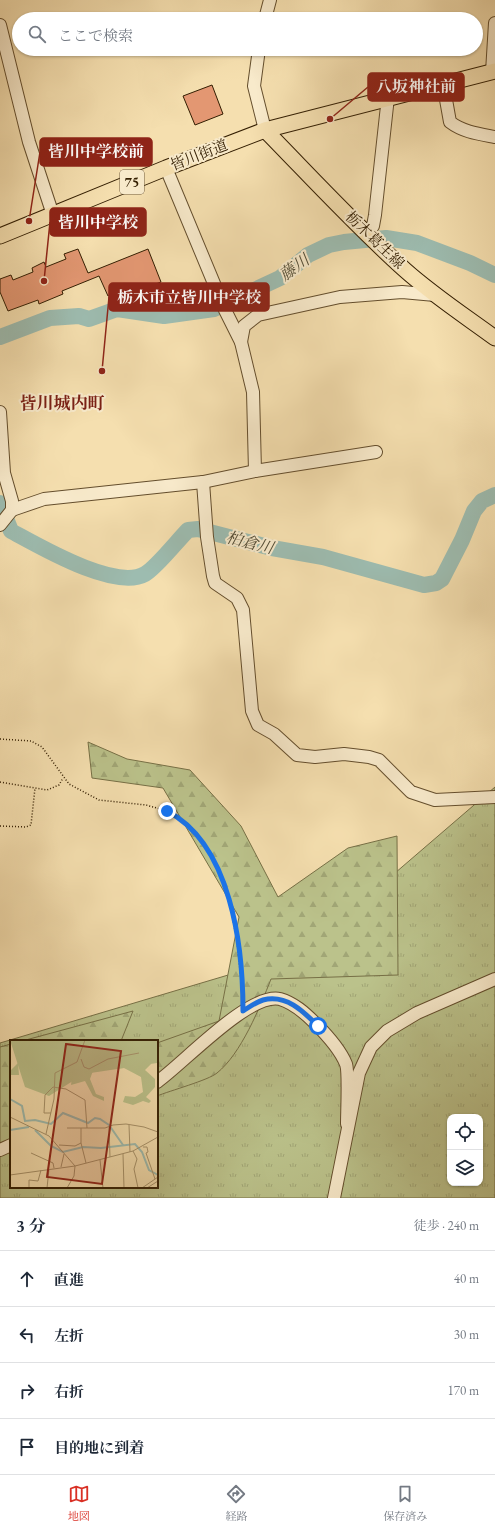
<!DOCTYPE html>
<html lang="ja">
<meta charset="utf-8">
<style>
body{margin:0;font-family:"EB Garamond","Noto Serif JP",serif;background:#f2f2f3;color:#1f2937}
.controls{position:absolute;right:12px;bottom:12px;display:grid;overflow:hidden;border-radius:8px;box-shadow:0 1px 3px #0004}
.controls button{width:36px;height:36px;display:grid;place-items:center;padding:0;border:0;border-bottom:1px solid #e0e1e3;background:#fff;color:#1f2937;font:20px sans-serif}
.stop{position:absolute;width:12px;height:12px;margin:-9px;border:3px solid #1a73e8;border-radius:50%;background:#fff}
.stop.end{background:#1a73e8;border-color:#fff;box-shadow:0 1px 4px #0008}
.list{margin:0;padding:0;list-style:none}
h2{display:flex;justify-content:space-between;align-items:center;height:52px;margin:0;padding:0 16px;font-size:17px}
h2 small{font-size:13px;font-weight:400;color:#747a83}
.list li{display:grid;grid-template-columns:26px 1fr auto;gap:12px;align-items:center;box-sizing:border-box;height:56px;padding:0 16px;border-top:1px solid #e0e1e3}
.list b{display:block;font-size:15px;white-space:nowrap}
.list em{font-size:13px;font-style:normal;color:#747a83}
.icon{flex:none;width:22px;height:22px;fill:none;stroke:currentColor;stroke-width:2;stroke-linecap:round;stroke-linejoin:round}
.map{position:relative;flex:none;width:495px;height:1198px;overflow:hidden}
.search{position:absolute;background:#fff;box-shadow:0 1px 3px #0004;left:12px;right:12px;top:12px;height:44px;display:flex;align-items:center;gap:10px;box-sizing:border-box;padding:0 14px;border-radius:22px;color:#747a83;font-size:15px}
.sheet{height:276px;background:#fff}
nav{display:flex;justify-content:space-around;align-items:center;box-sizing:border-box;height:56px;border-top:1px solid #e0e1e3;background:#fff;font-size:11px;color:#747a83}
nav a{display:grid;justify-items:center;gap:2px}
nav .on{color:#d93025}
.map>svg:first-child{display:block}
</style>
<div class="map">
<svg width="495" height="1198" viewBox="0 0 495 1198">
<defs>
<pattern id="grass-tufts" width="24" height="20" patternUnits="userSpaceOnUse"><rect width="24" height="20" fill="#bbc28b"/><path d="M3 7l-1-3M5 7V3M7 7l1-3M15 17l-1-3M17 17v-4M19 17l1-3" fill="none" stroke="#a1a676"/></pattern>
<pattern id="forest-firs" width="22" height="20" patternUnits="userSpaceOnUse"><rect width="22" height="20" fill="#bbc28b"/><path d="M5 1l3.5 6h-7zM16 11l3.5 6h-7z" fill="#a1a676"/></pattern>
</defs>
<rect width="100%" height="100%" fill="#f5dfaf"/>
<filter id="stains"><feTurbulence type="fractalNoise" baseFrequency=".005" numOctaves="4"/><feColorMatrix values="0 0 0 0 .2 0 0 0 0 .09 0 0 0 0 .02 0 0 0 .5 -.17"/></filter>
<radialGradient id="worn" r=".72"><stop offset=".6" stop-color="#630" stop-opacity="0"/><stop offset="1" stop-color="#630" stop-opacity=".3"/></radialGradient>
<path fill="url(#grass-tufts)" stroke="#777046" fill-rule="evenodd" d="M495 787V1198H0V1043L302 953ZM11 1041H157V1187H11ZM450 1117H480V1183H450Z"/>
<g fill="url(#forest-firs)" stroke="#777046">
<path d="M88 742 127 759 190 770 241 826 278 897 348 848 397 836 398 975 271 979C260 1007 241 1054 217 1073 209 1080 169 1091 157 1096V1043L219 1021 239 917 163 788 92 778Z"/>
<path d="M133 1011 121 1041H22Z"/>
<path d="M11 1044V1140L0 1143V1047Z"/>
</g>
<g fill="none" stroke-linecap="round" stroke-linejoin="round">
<g stroke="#9dbcb0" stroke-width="16">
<path d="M0 337 50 318 79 316 89 319 117 309 164 316 214 309 280 278 308 255 329 245 344 242 386 238 417 243 470 263 495 275"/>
<path d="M0 503 11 531C39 546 115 591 145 574 156 568 178 540 188 530L198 529 272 548 323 557 424 585 436 583 442 579 462 540 474 511 482 501 495 495"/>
</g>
</g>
<g fill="#e39772" stroke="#331e02">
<path d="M212 85 223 114 195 125 183 96Z"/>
<path d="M78 249 88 273 148 249 161 282 145 288 147 293 121 304 120 299 116 301 114 294 108 296 99 276 62 291 63 294 39 304 38 300 8 311 0 292V279L11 275 13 280 33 272 32 268 44 262 46 267 66 259 64 254Z"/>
</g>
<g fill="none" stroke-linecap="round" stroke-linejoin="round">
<defs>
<g id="minor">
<path d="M265 19 270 0"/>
<path d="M0 25 29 142 53 215"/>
<path d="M259 49 254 86 265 130"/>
<path d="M492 72 495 23"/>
<path d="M443 83 450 122C463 132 479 134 495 137"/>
<path d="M166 168 225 310 241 342 253 392 255 471"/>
<path d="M367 233 373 226 375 215 388 97"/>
<path d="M241 342 244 326 258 315 340 297 402 292 435 295"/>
<path d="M0 412 4 473 12 501V510L0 525"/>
<path d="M203 482 207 537 213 576 215 583 237 598 243 610 252 711 258 725 274 734 297 755 315 757 344 754 369 757 379 760 411 792 435 800 495 797"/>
<path d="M12 510 44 499 203 482 255 471 376 452"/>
<path d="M157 1082C184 1063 249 992 280 999 294 1003 305 1013 315 1023 326 1034 340 1049 346 1064 349 1072 347 1113 347 1124"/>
<path d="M0 1150 11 1145"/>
<path d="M334 1198 359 1073 371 1047 387 1031 417 1013 495 979"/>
</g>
<g id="major">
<path d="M265 130C311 177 356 226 405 270 433 295 465 316 495 338"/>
<path d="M0 236 166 168 265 130 495 71"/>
</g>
</defs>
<use href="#minor" stroke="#644e2d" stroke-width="14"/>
<use href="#major" stroke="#331e02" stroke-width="17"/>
<g stroke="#331e02" stroke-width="1.5" stroke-dasharray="1 2" stroke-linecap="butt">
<path d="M0 739 31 741 42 747 69 784 99 800 146 805 167 811 180 818 190 826 209 850 217 865 231 909 237 941 243 1000"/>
<path d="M0 782 47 790 59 785 63 778"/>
<path d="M0 826 26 827 31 825 35 788"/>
</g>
<use href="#minor" stroke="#f8eacb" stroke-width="12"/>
<use href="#major" stroke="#f5dfaf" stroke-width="15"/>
</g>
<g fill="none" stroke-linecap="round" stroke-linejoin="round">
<path stroke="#1a73e8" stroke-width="5" d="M167 811C231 844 243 946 243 1011 249 1007 256 1002 263 1000 286 994 303 1011 318 1026"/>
</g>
<g text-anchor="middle" stroke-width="4" stroke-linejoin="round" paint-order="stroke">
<rect fill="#f8eacb" stroke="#6e5b3e" stroke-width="1" x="120" y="170" width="24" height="24" rx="3"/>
<g font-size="14" font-weight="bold" fill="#331e02">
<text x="132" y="187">75</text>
</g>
<g font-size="15" fill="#331e02" stroke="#f8eacb">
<text transform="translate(199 155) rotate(-21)" y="5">皆川街道</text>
<text transform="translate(375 240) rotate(44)" y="5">栃木葛生線</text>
</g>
<g font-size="16" font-style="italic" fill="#534d36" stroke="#f8eacb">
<text transform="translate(294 267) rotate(-36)" y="6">藤川</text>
<text transform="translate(250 542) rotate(14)" y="6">柏倉川</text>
</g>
<g font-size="17" font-weight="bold" fill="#7a1f14" stroke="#f8eacb">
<text x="62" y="409">皆川城内町</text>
</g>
</g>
<g transform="translate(10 1040)">
<rect width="148" height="148" fill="#f5dfaf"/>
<path d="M0 0H148V20L147 23 74 34 39 56 15 47Z" fill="#bbc28b"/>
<path d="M129 15 135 20 140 19 141 24 135 30 145 39V47L136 57 141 61 139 63 133 61 123 65 113 62 115 56 125 57 133 52 131 37 114 28 93 30 95 25 84 28 80 39 86 54 94 57V61L83 56 75 41 61 45 63 30 77 32 85 22ZM8 23 9 35H0V31Z" fill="#bbc28b"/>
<path fill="none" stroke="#9dbcb0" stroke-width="2" d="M0 59 12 66 15 81 25 80 41 84 53 73 78 83 85 78 90 79 99 85 113 105M0 90 19 87M25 90 41 106 53 112 73 107 91 108 125 104 132 112 139 130 148 135"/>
<path fill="none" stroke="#a7926a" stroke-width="1" d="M71 19 74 27 79 29 98 19 129 13M41 73H34L35 55 43 47 56 49 75 60 77 88M0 77 39 96 65 126M119 85 120 112M99 87 100 117M57 88H95L103 85 116 84 134 87 148 92M71 88V103L76 123M36 94 44 59 45 33 67 22 75 0M49 105 65 106 71 103M133 107H137L138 112 136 113 145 139M123 111 127 119 124 129 128 148M21 113 43 123 44 128M113 114 114 148M90 120 93 148M51 127 54 114M0 135 65 126 123 111 148 97M19 148V140L28 141 31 130M37 148 39 129M57 148 64 136 65 126M132 148 148 137M137 148 148 141"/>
<path fill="#8f2418" fill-opacity="0.15" stroke="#8f2418" stroke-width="2" d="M56 4 111 11 92 144 37 137Z"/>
<rect width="148" height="148" fill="none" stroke="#331e02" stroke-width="2"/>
</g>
<path fill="none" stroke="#8f2418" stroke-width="1.5" d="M330 119L368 87M29 221L40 152M44 281L50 222M102 371L109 297"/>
<g fill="#8f2418" stroke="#f8eacb" stroke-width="1.5">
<circle cx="330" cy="119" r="4"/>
<circle cx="29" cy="221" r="4"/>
<circle cx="44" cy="281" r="4"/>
<circle cx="102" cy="371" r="4"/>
</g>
<g fill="#8f2418" stroke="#8f2418" stroke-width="1.5">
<rect x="368" y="73" width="96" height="28" rx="4"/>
<rect x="40" y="138" width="112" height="28" rx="4"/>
<rect x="50" y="208" width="96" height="28" rx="4"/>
<rect x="109" y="283" width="160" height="28" rx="4"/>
</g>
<g font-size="16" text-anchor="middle" font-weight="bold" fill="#fff">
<text x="416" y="92">八坂神社前</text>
<text x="96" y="157">皆川中学校前</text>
<text x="98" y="228">皆川中学校</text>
<text x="189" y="303">栃木市立皆川中学校</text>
</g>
<rect width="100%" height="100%" filter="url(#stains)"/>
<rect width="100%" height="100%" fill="url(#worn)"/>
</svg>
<div class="controls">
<button><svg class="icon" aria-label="locate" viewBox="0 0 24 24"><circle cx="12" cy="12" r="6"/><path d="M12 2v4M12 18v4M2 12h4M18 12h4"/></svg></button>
<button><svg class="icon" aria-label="layers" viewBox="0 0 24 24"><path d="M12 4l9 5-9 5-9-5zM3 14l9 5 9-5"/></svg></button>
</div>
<div class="stop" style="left:318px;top:1026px"></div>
<div class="stop end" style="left:167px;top:811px"></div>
<div class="search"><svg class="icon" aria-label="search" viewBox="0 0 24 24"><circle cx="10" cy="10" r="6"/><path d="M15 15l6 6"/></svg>ここで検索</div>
</div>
<section class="sheet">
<h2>3 分<small>徒歩 · 240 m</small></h2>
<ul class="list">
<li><svg class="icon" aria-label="ahead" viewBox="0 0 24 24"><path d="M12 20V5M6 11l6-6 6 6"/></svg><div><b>直進</b></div><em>40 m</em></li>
<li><svg class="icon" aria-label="left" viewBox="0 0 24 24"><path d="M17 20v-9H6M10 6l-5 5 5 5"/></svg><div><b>左折</b></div><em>30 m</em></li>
<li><svg class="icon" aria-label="right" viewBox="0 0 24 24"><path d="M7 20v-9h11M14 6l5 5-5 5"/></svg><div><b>右折</b></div><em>170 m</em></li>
<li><svg class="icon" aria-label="arrive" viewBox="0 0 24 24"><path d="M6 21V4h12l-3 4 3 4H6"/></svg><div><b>目的地に到着</b></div></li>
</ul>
</section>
<nav>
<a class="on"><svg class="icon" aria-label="map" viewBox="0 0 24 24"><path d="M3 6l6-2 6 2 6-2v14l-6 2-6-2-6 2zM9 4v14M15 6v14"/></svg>地図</a>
<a><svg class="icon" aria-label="directions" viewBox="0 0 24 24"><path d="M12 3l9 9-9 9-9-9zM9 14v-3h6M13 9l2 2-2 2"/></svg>経路</a>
<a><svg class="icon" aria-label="saved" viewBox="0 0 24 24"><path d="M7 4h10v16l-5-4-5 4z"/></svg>保存済み</a>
</nav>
